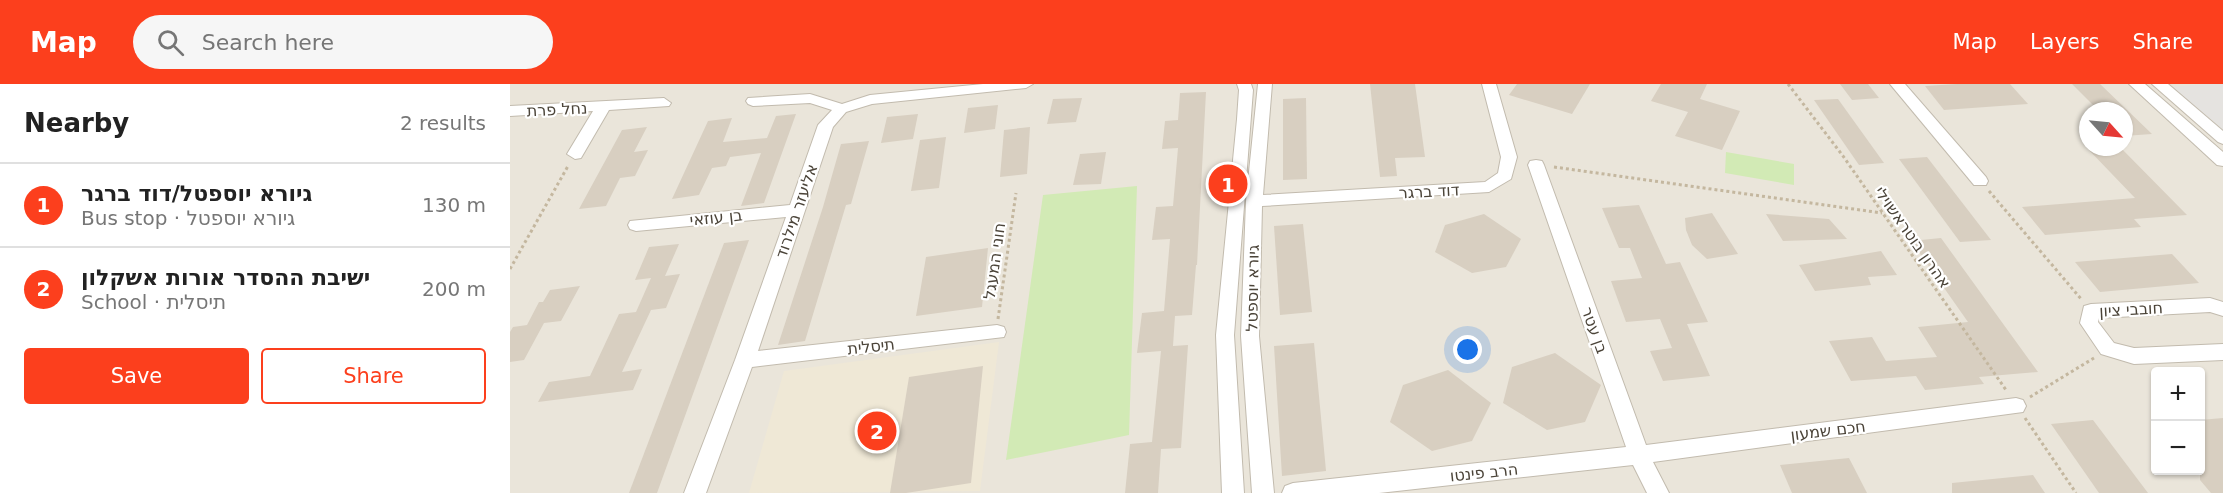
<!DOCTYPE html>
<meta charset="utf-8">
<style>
body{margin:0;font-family:"DejaVu Sans","Noto Sans Hebrew",sans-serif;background:#f6f6f6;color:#222}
.controls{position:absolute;right:18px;bottom:18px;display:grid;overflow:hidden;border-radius:6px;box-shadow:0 2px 4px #0004}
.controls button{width:54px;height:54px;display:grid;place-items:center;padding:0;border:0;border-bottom:2px solid #e0e0e0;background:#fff;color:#222;font:30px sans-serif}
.compass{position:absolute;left:1569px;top:18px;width:54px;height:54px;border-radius:50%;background:#fff;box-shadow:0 2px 4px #0004;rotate:117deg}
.you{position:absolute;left:958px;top:266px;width:21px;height:21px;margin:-15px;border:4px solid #fff;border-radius:50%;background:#1a73e8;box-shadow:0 0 0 9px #1a73e833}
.badge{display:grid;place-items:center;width:39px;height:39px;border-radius:50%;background:#fc3f1d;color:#fff;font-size:20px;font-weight:700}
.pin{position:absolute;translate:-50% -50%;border:3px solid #fff;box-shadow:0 2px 6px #0006}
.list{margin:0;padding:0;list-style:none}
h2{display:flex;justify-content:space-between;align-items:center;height:78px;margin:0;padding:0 24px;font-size:26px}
h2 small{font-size:20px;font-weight:400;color:#767676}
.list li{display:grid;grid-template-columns:39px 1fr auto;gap:18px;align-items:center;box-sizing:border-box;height:84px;padding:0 24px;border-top:2px solid #e0e0e0}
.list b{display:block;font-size:22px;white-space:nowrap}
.list p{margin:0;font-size:20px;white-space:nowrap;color:#767676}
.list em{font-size:20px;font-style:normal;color:#767676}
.actions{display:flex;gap:12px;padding:18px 24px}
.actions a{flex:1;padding:14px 0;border:2px solid #fc3f1d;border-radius:6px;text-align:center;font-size:21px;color:#fc3f1d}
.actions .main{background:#fc3f1d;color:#fff}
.icon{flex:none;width:33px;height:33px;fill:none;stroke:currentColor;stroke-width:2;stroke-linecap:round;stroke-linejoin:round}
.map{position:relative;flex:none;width:1713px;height:409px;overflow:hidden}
header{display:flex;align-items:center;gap:36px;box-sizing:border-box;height:84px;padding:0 30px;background:#fc3f1d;color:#fff}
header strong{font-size:28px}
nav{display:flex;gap:33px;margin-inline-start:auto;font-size:21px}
.search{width:420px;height:54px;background:#f6f6f6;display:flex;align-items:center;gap:15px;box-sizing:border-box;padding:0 21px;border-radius:33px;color:#767676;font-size:22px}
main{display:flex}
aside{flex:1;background:#fff}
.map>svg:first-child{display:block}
</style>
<header>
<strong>Map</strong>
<div class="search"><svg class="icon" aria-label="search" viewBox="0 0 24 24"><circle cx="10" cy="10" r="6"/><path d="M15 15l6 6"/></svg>Search here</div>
<nav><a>Map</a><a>Layers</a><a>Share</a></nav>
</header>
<main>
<aside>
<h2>Nearby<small>2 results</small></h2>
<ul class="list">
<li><span class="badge">1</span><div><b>גיורא יוספטל/דוד ברגר</b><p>Bus stop · גיורא יוספטל</p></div><em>130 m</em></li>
<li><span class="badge">2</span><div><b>ישיבת ההסדר אורות אשקלון</b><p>School · תיסלית</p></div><em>200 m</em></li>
</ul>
<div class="actions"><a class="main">Save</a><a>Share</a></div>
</aside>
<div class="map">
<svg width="1713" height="409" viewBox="0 0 1713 409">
<rect width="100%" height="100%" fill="#f6f3ec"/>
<path fill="#eae5da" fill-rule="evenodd" d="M0 0H1713V409H0ZM1578 27H1614V63H1578ZM1646 288H1690V386H1646Z"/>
<path fill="#efe8d6" d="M489 258 470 407 239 409 274 287Z"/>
<g fill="#d2eab5">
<path d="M1216 68 1284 80V101L1215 89Z"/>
<path d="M627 102 619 351 496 376 533 111Z"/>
</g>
<path fill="#e5e3e0" d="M1696 0H1713V46L1662 3Z"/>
<g fill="#d8cfc1">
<path d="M860 0H905L915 73 885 74 887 92 870 93Z"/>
<path d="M1007 0H1080L1062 30 999 11Z"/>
<path d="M1151 0H1197L1190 15 1230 27 1212 66 1165 52 1178 28 1141 17Z"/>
<path d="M1330 0H1358L1369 14 1342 16Z"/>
<path d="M1447 0H1500L1518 20 1434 26 1415 2Z"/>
<path d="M1562 0H1590L1642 50 1614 52V27H1589Z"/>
<path d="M696 8 687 181H686L682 231 665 232 663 262 678 261 671 364 651 365 648 409H615L620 360 642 358 651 267 627 269 632 229 654 227 660 155 642 156 646 123 663 122 668 64 652 65 655 37 668 36 670 9Z"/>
<path d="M572 14 566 38 537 40 543 15Z"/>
<path d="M796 14 797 95 773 96V15Z"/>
<path d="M1328 15 1374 79 1349 81 1304 16Z"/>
<path d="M488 21 485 45 454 49 458 24Z"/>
<path d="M286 30 254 119 231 122 251 69 220 73 216 82 202 84 189 111 162 115 198 37 222 34 213 58 257 54 266 32Z"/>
<path d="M408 30 403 55 371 59 377 33Z"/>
<path d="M137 43 124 68 138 66 125 92 110 94 96 122 69 125 112 46Z"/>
<path d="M520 43 517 90 490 93 494 46Z"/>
<path d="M436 53 429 104 401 107 410 56Z"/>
<path d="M359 57 341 120 336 121 295 257 268 261 313 123 331 60Z"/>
<path d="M1576 63H1610L1677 131 1624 135 1631 143 1535 151 1512 123 1625 114Z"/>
<path d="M596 68 591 100 563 101 570 70Z"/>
<path d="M1417 73 1481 156 1450 158 1389 75Z"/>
<path d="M1129 121 1156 180 1170 178 1198 238 1177 240 1200 292 1153 297 1140 267 1162 264 1150 235 1116 238 1101 197 1132 194 1120 164H1109L1092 124Z"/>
<path d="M1202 129 1228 170 1197 175 1182 161 1176 146 1175 134Z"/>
<path d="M974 130 1011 155 996 183 962 189 925 168 935 141Z"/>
<path d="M1256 130 1319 135 1337 155 1273 157Z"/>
<path d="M793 140 802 228 770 231 764 142Z"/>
<path d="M1431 154 1528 288 1469 293 1474 300 1415 306 1406 292 1341 297 1319 257 1362 253 1376 277 1427 273 1408 243 1458 238 1401 157Z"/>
<path d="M239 156 147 409H119L214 159Z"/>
<path d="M169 160 155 192 170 190 156 224 141 226 112 288 132 285 123 306 28 318 39 298 80 292 109 230 126 228 141 194 125 196 139 163Z"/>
<path d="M478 164 472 223 406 232 416 173Z"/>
<path d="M1371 167 1387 191 1358 193 1361 201 1305 207 1289 181Z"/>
<path d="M1662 170 1689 199 1590 208 1565 178Z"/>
<path d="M70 202 51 237 34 239 14 276 0 278V248L3 243 17 241 29 218H33L40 206Z"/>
<path d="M804 259 816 387 772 392 764 262Z"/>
<path d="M1045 269 1091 301 1075 338 1037 346 993 319 1002 283Z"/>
<path d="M473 282 461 399 396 409H380L399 293Z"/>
<path d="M938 286 981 319 962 357 922 367 880 338 893 301Z"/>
<path d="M1713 334V409H1701L1690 396V336Z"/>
<path d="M1583 336 1638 409H1589L1541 340Z"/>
<path d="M1339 374 1357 409H1282L1270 381Z"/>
<path d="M1523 391 1535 409H1442V399Z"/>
</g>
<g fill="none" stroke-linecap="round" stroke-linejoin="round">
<defs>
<g id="minor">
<path d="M473 0H523L516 4 362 20 336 28 323 43 248 267 487 241 494 243 496 248 494 253 242 283 196 409H174L225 276 276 133 126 147 120 145 118 141 120 137 280 121 308 41 322 26 300 19 243 22 238 20 236 17 238 14 300 10 332 20 360 11Z"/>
<path d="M727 0H741L743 6 724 251 734 409H712L706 251 727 35 729 6Z"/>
<path d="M748 0H762L753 111 975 98 988 89 991 73 972 0H986L1007 73 1001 95 979 108 752 122 749 252 764 409H742L731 252 736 117Z"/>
<path d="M1380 0H1395L1476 93 1478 97 1476 101H1464Z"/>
<path d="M1619 0H1635L1713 68V82L1707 81Z"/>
<path d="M1642 0H1658L1713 47V60L1708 58Z"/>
<path d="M154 14 161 19 159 22 99 26 71 74 65 75 57 70 83 27 0 32V22Z"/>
<path d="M1026 76 1032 77 1034 81 1136 361 1506 314 1513 316 1516 322 1513 328 1143 378 1159 409H1137L1123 381 869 409H772L775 402 783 399 1116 363 1018 81 1020 77Z"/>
<path d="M1700 214 1713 218V232L1700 228 1589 234 1588 238 1604 259 1624 264 1713 260V276L1624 280 1591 270 1570 239 1574 222 1581 220Z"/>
</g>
</defs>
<use href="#minor" stroke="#c2bbae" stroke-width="2"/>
<g stroke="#c4b79f" stroke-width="3" stroke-dasharray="3 3" stroke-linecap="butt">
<path d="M1278 0 1333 72 1496 306"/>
<path d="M1044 83 1372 129"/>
<path d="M1479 107 1572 216"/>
<path d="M0 185 58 82"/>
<path d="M488 235 506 109"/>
<path d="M1520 313 1584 274"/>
<path d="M1515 334 1566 409"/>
</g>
<use href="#minor" fill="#fff" fill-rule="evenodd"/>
</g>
<g text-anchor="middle" stroke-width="4.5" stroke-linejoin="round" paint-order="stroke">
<g font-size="16" fill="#4b4439" stroke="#fff">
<text transform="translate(47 25) rotate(-3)" y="6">נחל פרת</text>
<text transform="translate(919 107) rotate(-3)" y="6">דוד ברגר</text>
<text transform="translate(286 127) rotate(-71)" y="6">אליעזר מילרוד</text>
<text transform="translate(206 133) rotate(-6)" y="6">בן עוזאי</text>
<text transform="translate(1403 153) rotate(55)" y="6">אהרון בוטראשוילי</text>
<text transform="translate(484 177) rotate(-82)" y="6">חוני המעגל</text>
<text transform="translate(742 204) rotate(-89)" y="6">גיורא יוספטל</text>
<text transform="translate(1621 225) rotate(-3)" y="6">חובבי ציון</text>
<text transform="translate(1085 246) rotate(70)" y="6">בן עטר</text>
<text transform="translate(361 262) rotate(-6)" y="6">תיסלית</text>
<text transform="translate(1318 346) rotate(-7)" y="6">חכם שמעון</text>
<text transform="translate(974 388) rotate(-6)" y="6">הרב פינטו</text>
</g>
</g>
</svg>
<div class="controls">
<button>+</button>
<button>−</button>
</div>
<svg class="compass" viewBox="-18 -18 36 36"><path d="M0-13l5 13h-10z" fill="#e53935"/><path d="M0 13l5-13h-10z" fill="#767676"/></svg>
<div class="you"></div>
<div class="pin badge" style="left:718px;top:100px">1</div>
<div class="pin badge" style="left:367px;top:347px">2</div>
</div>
</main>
